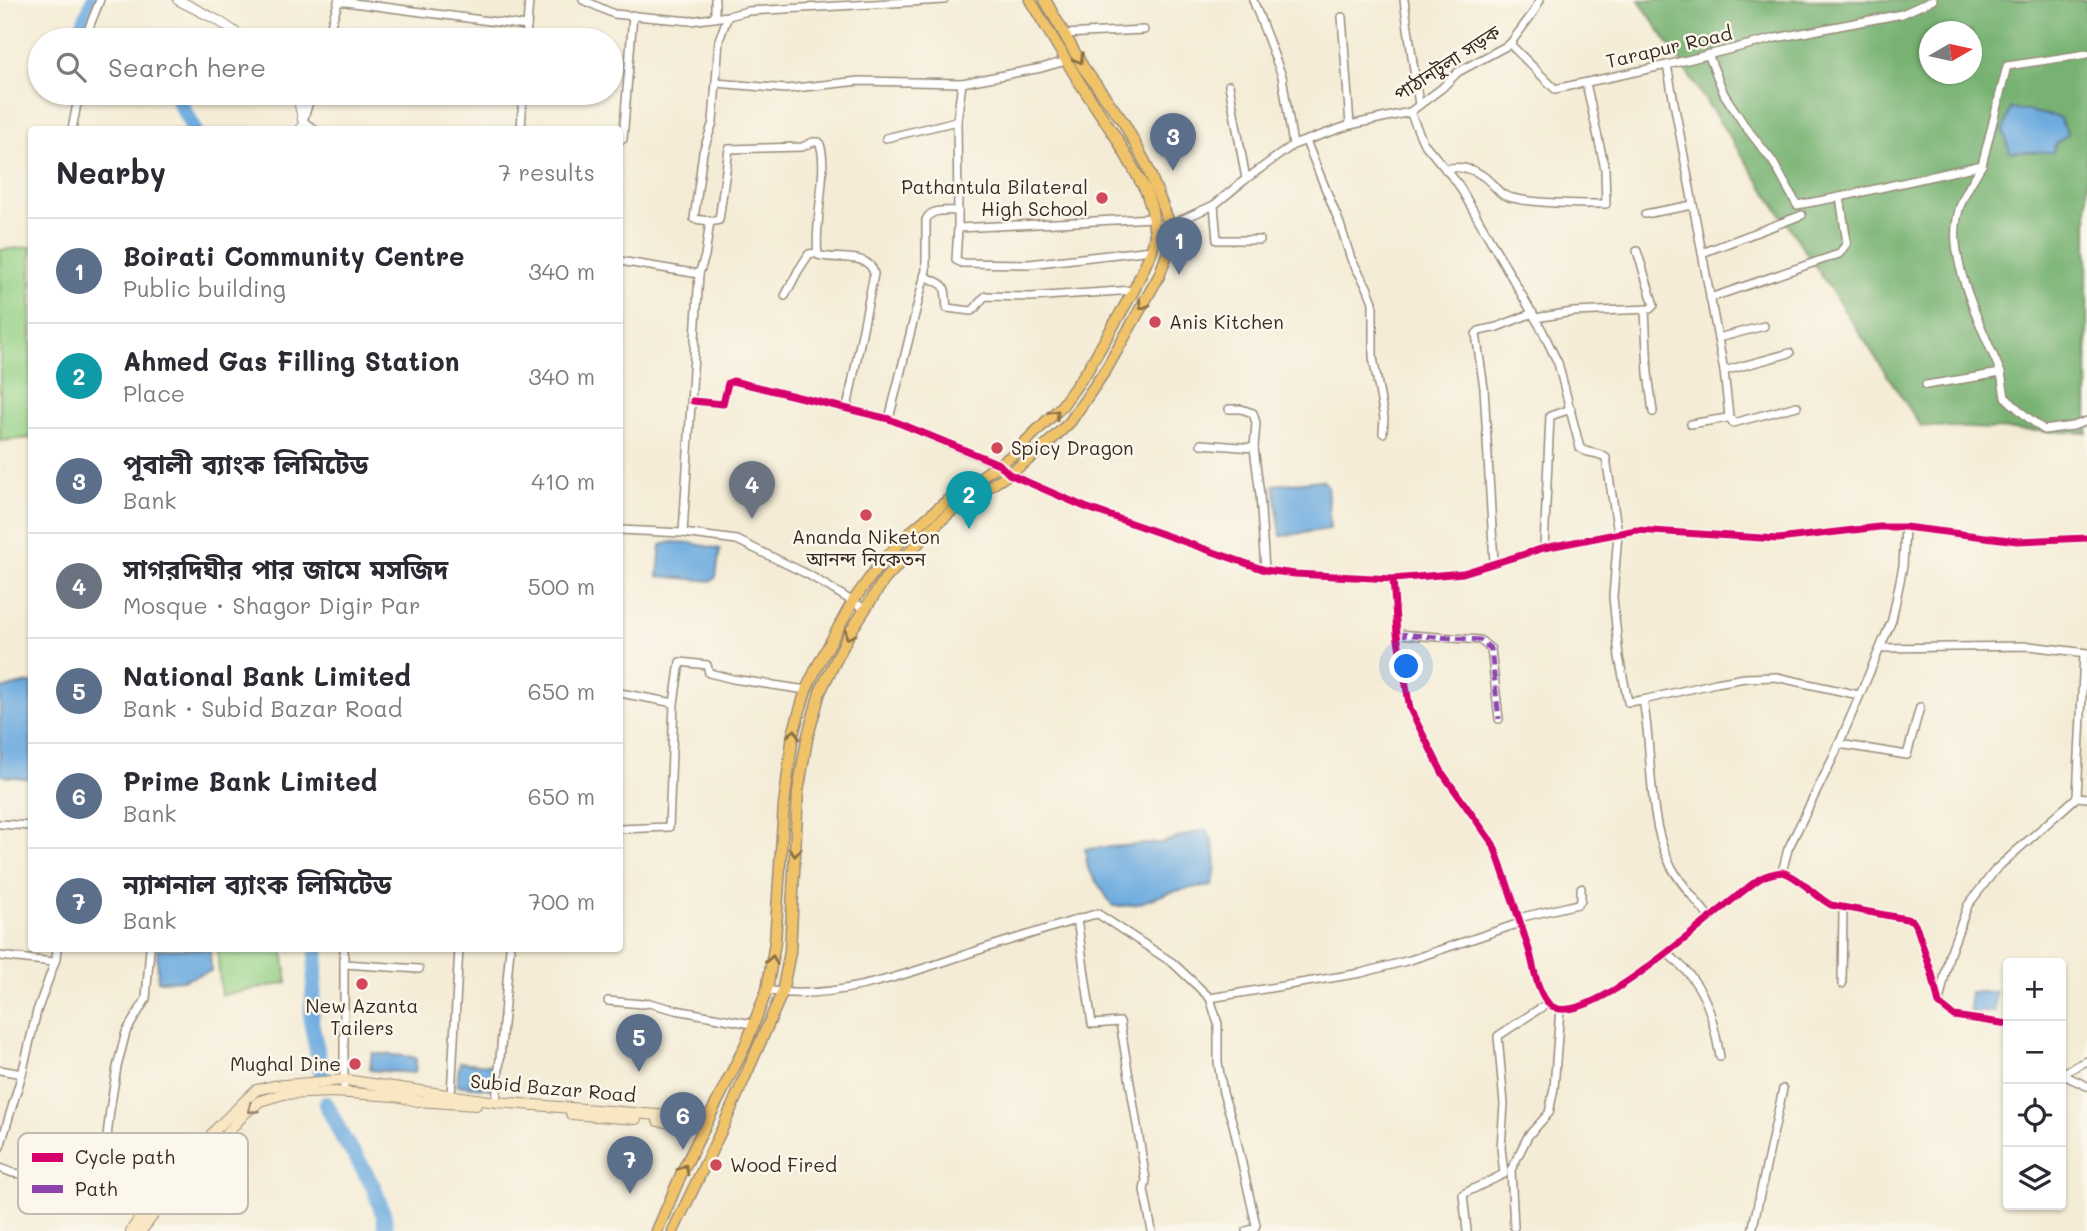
<!DOCTYPE html>
<meta charset="utf-8">
<style>
body{margin:0;font-family:Mali,"Noto Sans Bengali",sans-serif;background:#f2f2f3;color:#2b2b33}
.controls{position:absolute;right:21px;bottom:21px;display:grid;overflow:hidden;border-radius:7px;box-shadow:0 2px 5px #0004}
.controls button{width:63px;height:63px;display:grid;place-items:center;padding:0;border:0;border-bottom:2px solid #e1e1e2;background:#fff;color:#2b2b33;font:35px sans-serif}
.compass{position:absolute;left:1919px;top:21px;width:63px;height:63px;border-radius:50%;background:#fff;box-shadow:0 2px 5px #0004;rotate:81deg}
.you{position:absolute;left:1407px;top:667px;width:24px;height:24px;margin:-18px;border:5px solid #fff;border-radius:50%;background:#1a73e8;box-shadow:0 0 0 10px #1a73e833}
.badge{display:grid;place-items:center;width:46px;height:46px;border-radius:50%;background:#ea580c;color:#fff;font-size:23px;font-weight:700}
.pin{position:absolute;translate:-50% -58px;filter:drop-shadow(0 2px 4px #0008)}
.pin::after{content:'';position:absolute;top:37px;width:24px;height:21px;background:inherit;clip-path:polygon(0 0,100% 0,50% 100%)}
.list{margin:0;padding:0;list-style:none}
h2{display:flex;justify-content:space-between;align-items:center;height:91px;margin:0;padding:0 28px;font-size:30px}
h2 small{font-size:23px;font-weight:400;color:#7c7c81}
.list li{display:grid;grid-template-columns:46px 1fr auto;gap:21px;align-items:center;box-sizing:border-box;height:105px;padding:0 28px;border-top:2px solid #e1e1e2}
.list b{display:block;font-size:26px;white-space:nowrap}
.list p{margin:0;font-size:23px;white-space:nowrap;color:#7c7c81}
.list em{font-size:23px;font-style:normal;color:#7c7c81}
.icon{flex:none;width:38px;height:38px;fill:none;stroke:currentColor;stroke-width:2;stroke-linecap:round;stroke-linejoin:round}
.map{position:relative;flex:none;width:2087px;height:1231px;overflow:hidden}
.search{position:absolute;background:#fff;box-shadow:0 2px 5px #0004;left:28px;top:28px;width:595px;height:77px;display:flex;align-items:center;gap:18px;box-sizing:border-box;padding:0 24px;border-radius:38px;color:#7c7c81;font-size:26px}
.panel{position:absolute;background:#fff;box-shadow:0 2px 5px #0004;left:28px;top:126px;width:595px;height:826px;border-radius:7px}
.map>svg:first-child{display:block}
</style>
<div class="map">
<svg width="2087" height="1231" viewBox="0 0 2087 1231">
<rect width="100%" height="100%" fill="#fbf7ec"/>
<filter id="ink" filterUnits="userSpaceOnUse"><feTurbulence type="fractalNoise" baseFrequency=".0143" numOctaves="2"/><feDisplacementMap in="SourceGraphic" scale="14" xChannelSelector="R" yChannelSelector="G"/><feConvolveMatrix kernelMatrix="1 2 1 2 8 2 1 2 1" color-interpolation-filters="sRGB"/></filter>
<filter id="wash" filterUnits="userSpaceOnUse"><feTurbulence type="fractalNoise" baseFrequency=".00686" numOctaves="4" result="noise"/><feDisplacementMap in="SourceGraphic" scale="28" xChannelSelector="R" yChannelSelector="G"/><feGaussianBlur stdDeviation="1.57" result="paint"/><feColorMatrix in="noise" values="0 0 0 0 0 0 0 0 0 0 0 0 0 0 0 0 0 1.4 0 .05"/><feComposite in="paint" operator="in"/></filter>
<g filter="url(#wash)">
<rect width="100%" height="100%" fill="#f4ecd6"/>
<g fill="#94d085" stroke="#687d52" stroke-width="2">
<path d="M31 247V438L0 441V250Z"/>
<path d="M217 949H283L287 983 221 995Z"/>
</g>
<path fill="#77b272" stroke="#596e48" stroke-width="2" fill-rule="evenodd" d="M1639 0H2087V433L1921 426ZM1930 32H1972V74H1930Z"/>
<g fill="#6dabdf" stroke="#546a7e" stroke-width="2">
<path d="M2011 108 2059 117 2068 134 2055 145 2053 152H2010L2003 131Z"/>
<path d="M1322 480 1327 485 1330 529 1281 536 1274 485Z"/>
<path d="M673 542 691 543 720 549 716 577 712 581 658 576 661 545Z"/>
<path d="M29 683H32L31 779 4 776 0 772V689Z"/>
<path d="M1206 829C1217 847 1218 866 1212 886 1195 887 1178 889 1162 895 1141 902 1137 907 1113 906L1088 869 1085 849 1161 843Z"/>
<path d="M157 949H210L211 971 183 980 158 981Z"/>
<rect x="1970" y="992" width="25" height="20"/>
<path d="M372 1053 413 1057 416 1059 415 1073 370 1070Z"/>
<path d="M460 1062 496 1066 493 1089 456 1085Z"/>
</g>
<g fill="none" stroke-linecap="round" stroke-linejoin="round">
<g stroke="#6dabdf" stroke-width="16">
<path d="M77 40 94 0"/>
<path d="M175 93 194 130"/>
<path d="M317 948 311 1021 322 1076"/>
<path d="M326 1104 344 1140 358 1160 374 1188 384 1216 386 1231"/>
</g>
</g>
</g>
<g filter="url(#ink)">
<g fill="none" stroke-linecap="round" stroke-linejoin="round">
<defs>
<g id="minor">
<path d="M583 0 614 14 690 21 728 16 748 11 944 0"/>
<path d="M715 0V18"/>
<path d="M1253 0 1282 76 1293 145"/>
<path d="M1404 0 1419 105"/>
<path d="M338 1 527 26"/>
<path d="M1342 17 1350 125"/>
<path d="M1064 34 1144 30"/>
<path d="M84 40 100 0"/>
<path d="M326 40 339 0"/>
<path d="M526 40 529 0"/>
<path d="M1510 44 1555 89 1667 65 1776 38 1902 14 1933 0"/>
<path d="M1708 54 1724 94 1745 126 1773 162 1797 205 1840 197 1982 165 2007 66 2087 54"/>
<path d="M1667 65 1724 371 1729 416 1727 418 1691 424"/>
<path d="M716 83 786 89 859 81 962 83 1041 68 1066 61"/>
<path d="M1229 85 1246 179"/>
<path d="M1410 112 1423 142 1458 184 1542 330 1558 363 1580 448C1588 455 1598 451 1606 458L1618 533 1613 597 1619 657 1628 702 1643 700 1716 683 1745 678 1776 677 1859 695"/>
<path d="M303 121 315 130"/>
<path d="M72 130 79 93"/>
<path d="M300 130 312 93"/>
<path d="M521 130 523 93"/>
<path d="M886 138 957 121"/>
<path d="M623 139 633 15"/>
<path d="M1306 141 1340 224 1351 259 1367 287 1373 302V357L1384 418 1383 433"/>
<path d="M1982 165C1972 182 1960 199 1957 219 1948 263 1984 332 2001 373"/>
<path d="M1445 169C1463 165 1477 169 1490 182 1494 186 1498 191 1502 194 1517 204 1586 204 1606 204L1605 169 1586 83"/>
<path d="M1214 205 1217 240H1260"/>
<path d="M958 211 957 121 962 83"/>
<path d="M1645 214 1693 205"/>
<path d="M710 222 719 220 729 149 802 147 813 142H819C830 164 813 226 818 255 834 261 870 251 874 274L847 408"/>
<path d="M958 228 956 260 962 263 1029 264 1152 250"/>
<path d="M1155 235 1170 225 1214 205 1246 179 1293 145 1350 125 1410 112 1442 88 1458 72 1510 44 1533 13 1540 0"/>
<path d="M1702 253 1802 215"/>
<path d="M620 261 699 274"/>
<path d="M924 276C949 287 944 283 947 308L971 311C978 308 979 300 986 296L1031 297 1134 290"/>
<path d="M785 296 798 271 809 254 817 253"/>
<path d="M1710 298 1839 254 1847 243 1840 197"/>
<path d="M1645 309 1648 373 1653 412"/>
<path d="M1535 318 1573 312 1650 309 1654 305 1637 251"/>
<path d="M1718 338 1764 326"/>
<path d="M1724 371 1790 353"/>
<path d="M1926 385 2001 373 2005 397 2026 416 2044 430 2073 426 2087 421"/>
<path d="M693 401 723 404 728 383 733 381 889 419 999 465"/>
<path d="M1229 409H1241L1253 413 1256 423 1254 448"/>
<path d="M1729 416 1733 423 1797 406"/>
<path d="M889 419 926 270V220C931 208 946 211 958 211V228L1153 218"/>
<path d="M1201 444 1254 448 1260 495 1265 570"/>
<path d="M1008 473 1085 507 1265 570 1295 574 1393 579 1463 573 1544 548 1636 530 1778 539 1879 527H1905L2017 541 2087 538"/>
<path d="M620 530 683 533 737 540 809 575 865 609"/>
<path d="M683 533 699 274 705 256 710 221 694 219 703 152 713 122 719 40 728 16"/>
<path d="M1544 548 1550 416 1571 409"/>
<path d="M1494 563 1484 388 1476 334 1479 331 1497 327 1533 313"/>
<path d="M1393 579 1397 634 1410 709 1443 774 1493 844 1498 857C1509 889 1520 921 1530 953 1534 969 1537 990 1548 1003 1582 1041 1730 896 1761 878 1768 874 1775 873 1782 872 1800 877 1814 896 1831 905L1912 920 1917 928 1932 974 1939 1004 1954 1016 2008 1024"/>
<path d="M1397 634 1480 640 1491 649 1499 719"/>
<path d="M1881 648 2029 646 2087 653"/>
<path d="M620 693 674 703"/>
<path d="M1643 700C1653 751 1647 814 1668 860 1676 879 1697 901 1709 917"/>
<path d="M1839 744 1907 755 1920 707"/>
<path d="M2077 797 2084 653"/>
<path d="M0 824 32 826"/>
<path d="M620 829 669 827 674 703 680 662 707 665 709 673 733 679 806 690"/>
<path d="M1782 872 1788 849 1833 758 1892 620 1903 566 1905 527"/>
<path d="M1518 918 1578 904 1581 900V888"/>
<path d="M1077 919 1092 1024 1120 1022 1146 1180 1144 1190 1152 1231"/>
<path d="M344 948V1092"/>
<path d="M1668 954C1676 961 1686 969 1692 978 1710 1001 1715 1029 1720 1057"/>
<path d="M0 956 53 962"/>
<path d="M344 964 419 969"/>
<path d="M1842 984 1843 908"/>
<path d="M767 990C833 1004 921 969 985 948 1020 937 1056 926 1092 915L1098 914 1173 963 1210 998 1361 973 1410 960 1520 923"/>
<path d="M1210 998 1218 1024V1062L1223 1093 1233 1124 1256 1225 1254 1229 1246 1231"/>
<path d="M608 1001 642 1004 649 1003 676 1010 752 1024"/>
<path d="M1939 1002 1949 956 1968 905 1996 869 2077 797 2087 798"/>
<path d="M0 1070 22 1074"/>
<path d="M2061 1074 2087 1086"/>
<path d="M2061 1074 2087 1061"/>
<path d="M451 1096 459 948"/>
<path d="M496 1102 510 948"/>
<path d="M0 1147 22 1074 37 1011 56 959 57 948"/>
<path d="M0 1168 13 1173 69 1180 122 1182 142 1186 161 1193"/>
<path d="M102 1182 110 1110 117 1067 126 1032 146 999 150 948"/>
<path d="M1514 1227 1511 1170 1528 1136 1549 1113 1554 1088 1560 1009"/>
<path d="M1467 1231 1463 1194 1504 1174 1501 1148 1504 1104 1498 1036 1548 1003"/>
<path d="M1752 1231 1783 1089"/>
</g>
<g id="tertiary">
<path d="M178 0 219 21 247 40"/>
<path d="M297 93 303 121"/>
</g>
<g id="secondary">
<path d="M571 1114 636 1119"/>
<path d="M658 1121 689 1125 702 1124"/>
<path d="M131 1231 157 1192 180 1171 218 1127 256 1090 273 1086 345 1080 496 1102 695 1118 706 1123"/>
<path d="M141 1231 173 1189 188 1177 245 1113 260 1101 283 1094 334 1092 396 1096 418 1101 476 1105"/>
</g>
<g id="primary">
<path d="M657 1231 683 1170 746 1044 767 990 775 942 784 805 793 734 806 690 818 665 853 601 877 568 905 537 949 499 1011 456 1061 407 1087 371 1134 290 1152 250 1155 235 1152 210 1146 191 1117 139 1078 80 1030 0"/>
<path d="M673 1231 723 1127 782 993 790 952 798 792 807 739 820 692 849 634 884 580 932 528 955 508 1009 474 1041 450 1070 422 1107 368 1159 276 1169 249 1170 225 1146 164 1124 123 1083 67 1045 0"/>
</g>
</defs>
<use href="#minor" stroke="#988b7a" stroke-width="10"/>
<use href="#tertiary" stroke="#988b7a" stroke-width="11"/>
<use href="#secondary" stroke="#988b7a" stroke-width="12"/>
<use href="#primary" stroke="#988b7a" stroke-width="13"/>
<use href="#minor" stroke="#fff" stroke-width="7"/>
<use href="#tertiary" stroke="#fff" stroke-width="9"/>
<use href="#secondary" stroke="#f9e7c3" stroke-width="10"/>
<use href="#primary" stroke="#f1c369" stroke-width="10"/>
<path stroke="#8e44ad" stroke-width="5" stroke-dasharray="10 5" stroke-linecap="butt" d="M1397 634 1480 640 1491 649 1499 719"/>
<defs>
<g id="cycleway">
<path d="M693 401 723 404 728 383 733 381 889 419 999 464 1009 474 1085 507 1265 570 1295 574 1393 579 1463 573 1544 548 1636 530 1778 539 1879 527H1905L2017 541 2087 538"/>
<path d="M1393 579 1397 634 1410 709 1443 774 1493 844 1498 857C1509 889 1520 921 1530 953 1534 969 1537 990 1548 1003 1582 1041 1730 896 1761 878 1768 874 1775 873 1782 872 1800 877 1814 896 1831 905L1912 920 1917 928 1932 974 1939 1004 1954 1016 2008 1024"/>
</g>
</defs>
<use href="#cycleway" stroke="#fbf7ec" stroke-width="11"/>
<use href="#cycleway" stroke="#d6006c" stroke-width="7"/>
</g>
<defs><path id="oneway-chevron" d="M-2-3.5L2.5 0L-2 3.5" fill="none" stroke-width="1.6" stroke-linecap="round" stroke-linejoin="round" transform="scale(1.75)"/></defs>
<g stroke="#8d6f40">
<use href="#oneway-chevron" transform="translate(1079 59) rotate(59)"/>
<use href="#oneway-chevron" transform="translate(1143 305) rotate(120)"/>
<use href="#oneway-chevron" transform="translate(1055 414) rotate(-47)"/>
<use href="#oneway-chevron" transform="translate(849 635) rotate(120)"/>
<use href="#oneway-chevron" transform="translate(794 734) rotate(-78)"/>
<use href="#oneway-chevron" transform="translate(795 852) rotate(93)"/>
<use href="#oneway-chevron" transform="translate(772 960) rotate(-80)"/>
<use href="#oneway-chevron" transform="translate(684 1169) rotate(-65)"/>
</g>
<use stroke="#9a8870" href="#oneway-chevron" transform="translate(252 1109) rotate(140)"/>
</g>
<g fill="#d1495b" stroke="#fbf7ec" stroke-width="2.5">
<circle cx="1102" cy="198" r="7"/>
<circle cx="1155" cy="322" r="7"/>
<circle cx="997" cy="448" r="7"/>
<circle cx="866" cy="515" r="7"/>
<circle cx="362" cy="984" r="7"/>
<circle cx="355" cy="1064" r="7"/>
<circle cx="716" cy="1165" r="7"/>
</g>
<g text-anchor="middle" stroke-width="5" stroke-linejoin="round" paint-order="stroke">
<g font-size="19" fill="#3b2a1e" stroke="#fbf7ec">
<text transform="translate(1669 47) rotate(-13)" y="7">Tarapur Road</text>
<text transform="translate(1447 63) rotate(-33)" y="7">পাঠানটুলা সড়ক</text>
<text transform="translate(553 1088) rotate(5)" y="7">Subid Bazar Road</text>
</g>
<g font-size="19" fill="#3b2a1e" stroke="#fbf7ec" text-anchor="start">
<text x="1088" y="194" text-anchor="end">Pathantula Bilateral<tspan x="1088" dy="22">High School</tspan></text>
<text x="1169" y="329">Anis Kitchen</text>
<text x="1011" y="455">Spicy Dragon</text>
<text x="866" y="544" text-anchor="middle">Ananda Niketon<tspan x="866" dy="22">আনন্দ নিকেতন</tspan></text>
<text x="362" y="1013" text-anchor="middle">New Azanta<tspan x="362" dy="22">Tailers</tspan></text>
<text x="341" y="1071" text-anchor="end">Mughal Dine</text>
<text x="730" y="1172">Wood Fired</text>
</g>
</g>
<rect x="18" y="1133" width="230" height="81" rx="10" fill="#fbf7ec" stroke="#c1baae" stroke-width="2"/>
<rect x="32" y="1153" width="31" height="9" fill="#d6006c"/>
<rect x="32" y="1185" width="31" height="8" fill="#8e44ad"/>
<g font-size="19" fill="#3b2a1e">
<text x="75" y="1164">Cycle path</text>
<text x="75" y="1196">Path</text>
</g>
</svg>
<div class="controls">
<button>+</button>
<button>−</button>
<button><svg class="icon" aria-label="locate" viewBox="0 0 24 24"><circle cx="12" cy="12" r="6"/><path d="M12 2v4M12 18v4M2 12h4M18 12h4"/></svg></button>
<button><svg class="icon" aria-label="layers" viewBox="0 0 24 24"><path d="M12 4l9 5-9 5-9-5zM3 14l9 5 9-5"/></svg></button>
</div>
<svg class="compass" viewBox="-18 -18 36 36"><path d="M0-13l5 13h-10z" fill="#e53935"/><path d="M0 13l5-13h-10z" fill="#7c7c81"/></svg>
<div class="you"></div>
<div class="pin badge" style="left:1179px;top:275px;background:#5c6f8a">1</div>
<div class="pin badge" style="left:969px;top:529px;background:#0f9aa8">2</div>
<div class="pin badge" style="left:1173px;top:171px;background:#5c6f8a">3</div>
<div class="pin badge" style="left:752px;top:519px;background:#6b7280">4</div>
<div class="pin badge" style="left:639px;top:1072px;background:#5c6f8a">5</div>
<div class="pin badge" style="left:683px;top:1150px;background:#5c6f8a">6</div>
<div class="pin badge" style="left:630px;top:1194px;background:#5c6f8a">7</div>
<div class="search"><svg class="icon" aria-label="search" viewBox="0 0 24 24"><circle cx="10" cy="10" r="6"/><path d="M15 15l6 6"/></svg>Search here</div>
<section class="panel">
<h2>Nearby<small>7 results</small></h2>
<ul class="list">
<li><span class="badge" style="background:#5c6f8a">1</span><div><b>Boirati Community Centre</b><p>Public building</p></div><em>340 m</em></li>
<li><span class="badge" style="background:#0f9aa8">2</span><div><b>Ahmed Gas Filling Station</b><p>Place</p></div><em>340 m</em></li>
<li><span class="badge" style="background:#5c6f8a">3</span><div><b>পূবালী ব্যাংক লিমিটেড</b><p>Bank</p></div><em>410 m</em></li>
<li><span class="badge" style="background:#6b7280">4</span><div><b>সাগরদিঘীর পার জামে মসজিদ</b><p>Mosque · Shagor Digir Par</p></div><em>500 m</em></li>
<li><span class="badge" style="background:#5c6f8a">5</span><div><b>National Bank Limited</b><p>Bank · Subid Bazar Road</p></div><em>650 m</em></li>
<li><span class="badge" style="background:#5c6f8a">6</span><div><b>Prime Bank Limited</b><p>Bank</p></div><em>650 m</em></li>
<li><span class="badge" style="background:#5c6f8a">7</span><div><b>ন্যাশনাল ব্যাংক লিমিটেড</b><p>Bank</p></div><em>700 m</em></li>
</ul>
</section>
</div>
